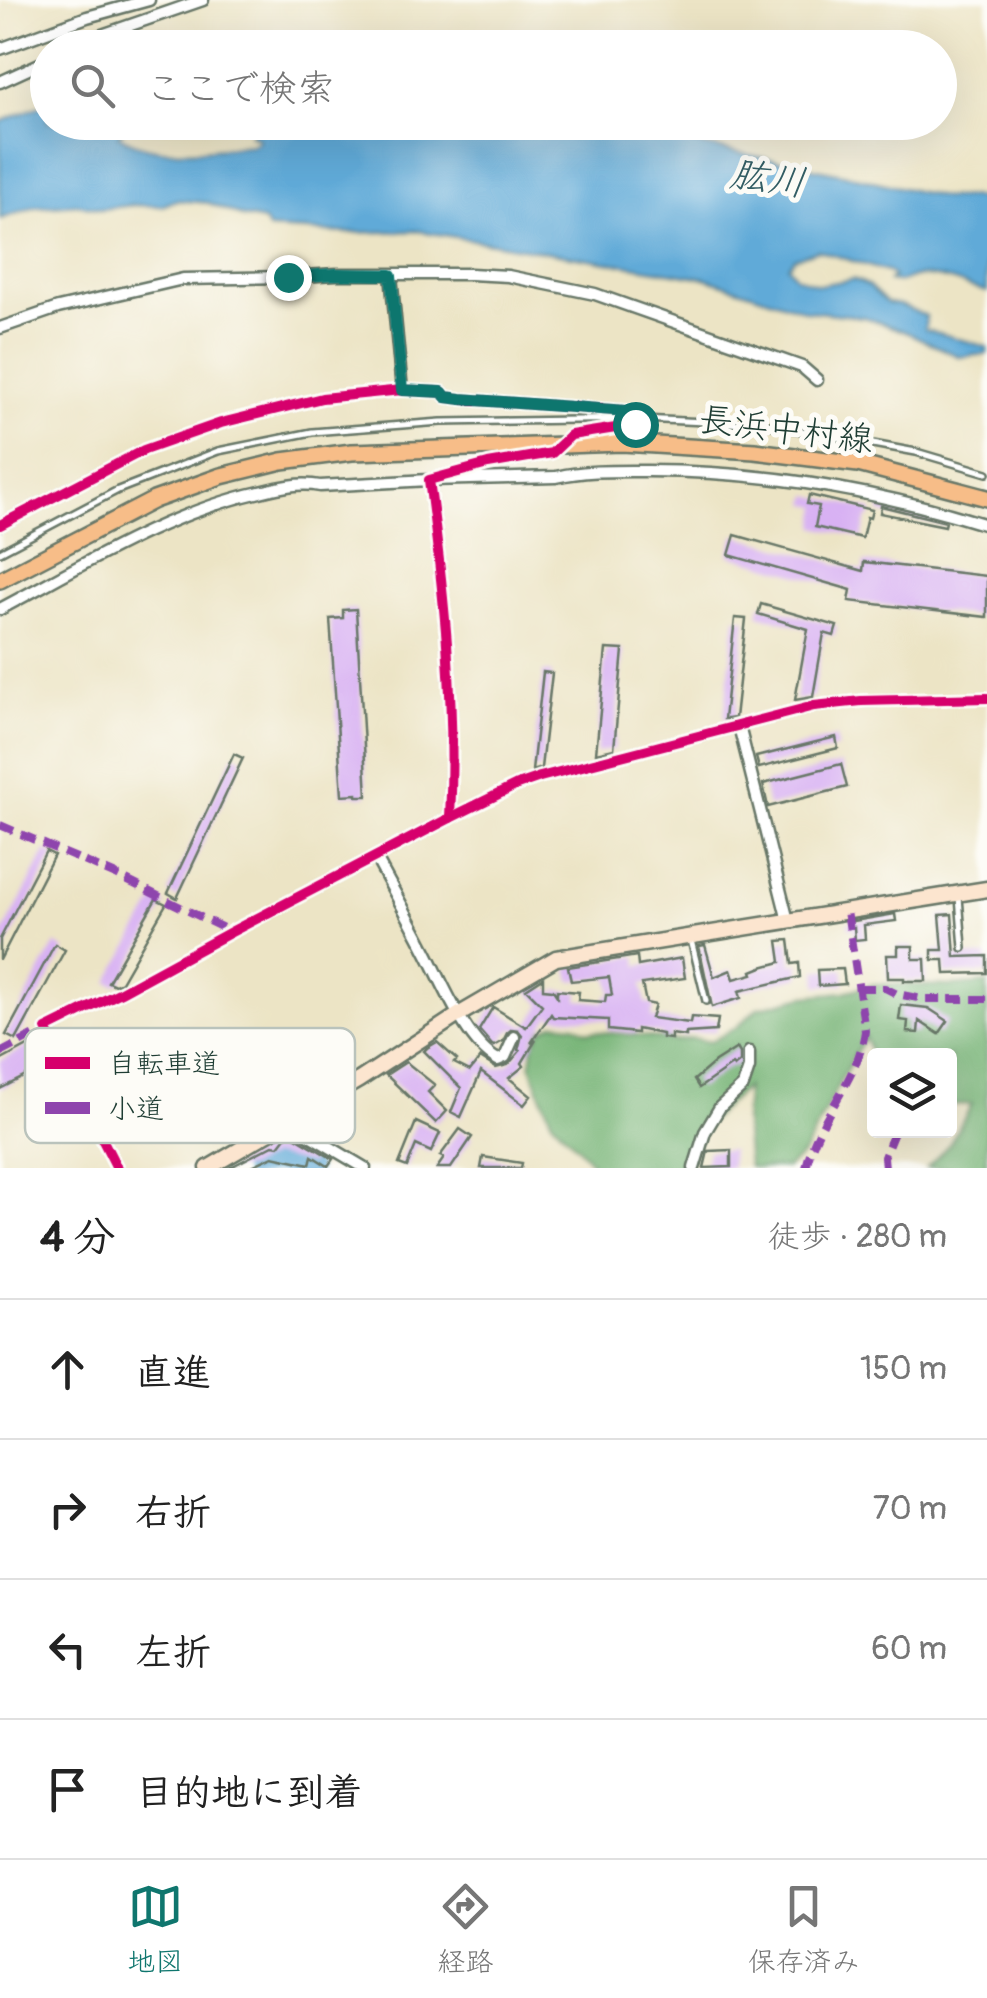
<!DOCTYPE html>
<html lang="ja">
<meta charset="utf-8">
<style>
body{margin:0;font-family:Pangolin,"Klee One",sans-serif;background:#f6f6f6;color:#222}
.controls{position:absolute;right:30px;bottom:30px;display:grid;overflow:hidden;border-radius:10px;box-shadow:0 10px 40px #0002}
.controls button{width:90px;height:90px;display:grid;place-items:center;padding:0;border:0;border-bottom:2px solid #e0e0e0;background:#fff;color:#222;font:50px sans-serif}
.stop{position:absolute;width:30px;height:30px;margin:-22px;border:8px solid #0f766e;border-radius:50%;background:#fff}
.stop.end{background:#0f766e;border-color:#fff;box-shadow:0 2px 10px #0008}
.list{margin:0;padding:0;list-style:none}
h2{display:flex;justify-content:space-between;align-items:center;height:130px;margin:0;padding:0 40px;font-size:42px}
h2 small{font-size:32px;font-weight:400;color:#767676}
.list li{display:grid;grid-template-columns:65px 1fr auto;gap:30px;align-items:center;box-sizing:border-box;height:140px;padding:0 40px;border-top:2px solid #e0e0e0}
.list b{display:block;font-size:38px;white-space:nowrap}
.list em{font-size:32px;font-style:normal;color:#767676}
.icon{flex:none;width:55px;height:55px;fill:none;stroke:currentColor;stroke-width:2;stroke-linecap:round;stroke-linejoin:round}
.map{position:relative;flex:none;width:987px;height:1168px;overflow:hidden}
.search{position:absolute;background:#fff;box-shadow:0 10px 40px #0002;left:30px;right:30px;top:30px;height:110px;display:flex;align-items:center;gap:25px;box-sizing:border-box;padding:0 35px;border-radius:55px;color:#767676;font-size:38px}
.sheet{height:690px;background:#fff}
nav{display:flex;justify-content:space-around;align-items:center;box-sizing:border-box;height:140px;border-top:2px solid #e0e0e0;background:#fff;font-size:28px;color:#767676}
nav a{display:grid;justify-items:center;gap:5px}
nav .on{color:#0f766e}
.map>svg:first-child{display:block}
</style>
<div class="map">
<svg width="987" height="1168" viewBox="0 0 987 1168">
<rect width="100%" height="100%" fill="#fdfcf7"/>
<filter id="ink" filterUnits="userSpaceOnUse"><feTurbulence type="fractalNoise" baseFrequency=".01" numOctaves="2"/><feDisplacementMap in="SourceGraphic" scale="20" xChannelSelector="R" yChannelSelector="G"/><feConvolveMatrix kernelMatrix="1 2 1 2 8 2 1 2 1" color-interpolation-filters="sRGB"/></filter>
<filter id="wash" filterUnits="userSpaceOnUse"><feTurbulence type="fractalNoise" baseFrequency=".0048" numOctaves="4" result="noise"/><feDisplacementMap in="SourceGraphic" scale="40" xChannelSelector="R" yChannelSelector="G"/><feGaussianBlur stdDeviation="2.25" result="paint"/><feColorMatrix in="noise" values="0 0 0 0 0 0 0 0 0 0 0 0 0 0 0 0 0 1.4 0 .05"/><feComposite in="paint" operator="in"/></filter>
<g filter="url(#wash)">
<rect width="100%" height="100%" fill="#ece4c5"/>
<path fill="#73b273" stroke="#497854" stroke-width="2.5" d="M987 983V1168H927L950 1143 972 1104 950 1105V1056H874V1062L865 1037 844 1074 803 1155 786 1168H753L748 1166 744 1121 746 1087 704 1126 693 1151 677 1168H595L586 1156 551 1119 536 1081 531 1065 533 1046 542 1030 555 1023 575 1025 587 1031 638 1035 675 1041 693 1038 710 1042 737 1027 758 1008 805 996 844 992 875 984 952 986Z"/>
<path fill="#61aad8" stroke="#407486" stroke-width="2.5" d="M47 103 48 122 133 123 118 135C157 160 207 149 251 145L258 141 257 137 250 135 256 127 249 123 522 122 574 138C595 128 618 141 644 133L847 175 945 198 972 197 987 201V292C967 286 942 275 921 276 909 276 903 285 889 281L894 276 887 272 818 250 794 258 788 266 796 277 819 285 853 279 868 285 887 303 900 305 926 316 925 329 983 346 987 347V354L960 357 906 332 864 317 807 311 705 278 419 231 346 233 268 229 264 221 243 217 209 203 176 200 162 206 133 205 101 209 78 204 35 207 0 219V122Z"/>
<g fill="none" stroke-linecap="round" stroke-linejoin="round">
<path stroke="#61aad8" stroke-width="20" d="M252 1168 274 1162 309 1168"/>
</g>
<g id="blocks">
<g fill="#d8b1f3">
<path d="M809 495 872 510 870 518 867 517 862 538 815 527 819 506 807 504Z"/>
<path d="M881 506 946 522 945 526 880 513Z"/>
<path d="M735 535 863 571 864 562 987 576V617L849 601 851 590 729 555Z"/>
<path d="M761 604 837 626 834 636 824 633 813 697 795 700 808 629 758 614Z"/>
<path d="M356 609 367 796H357V794L342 795 330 619 343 618V610Z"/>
<path d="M735 618 746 619 735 718 728 719H724Z"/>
<path d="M606 649 623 650 614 749 596 753Z"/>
<path d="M543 672 552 673 541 768 532 771Z"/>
<path d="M836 737 838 748 759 768 756 757Z"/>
<path d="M234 754 243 758 177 898 168 893Z"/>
<path d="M841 764 847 787 768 807 763 784Z"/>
<path d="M46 851 54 855 0 960V939Z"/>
<path d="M156 899 166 904 121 982 115 985 108 982Z"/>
<path d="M895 914 896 921 864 925 865 939 855 940 854 927 849 928 848 922Z"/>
<path d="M952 914 955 957 987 956V973L945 974 944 960H932V950H943L940 915Z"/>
<path d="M789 940 792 964 799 963 800 977 739 991 741 998 712 1007 699 946 705 945 714 977 731 970 734 979 753 974 752 971 762 967 781 962 778 941Z"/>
<path d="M55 944 65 950 16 1040 6 1035Z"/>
<path d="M898 946H913V959H925L926 981H904V978H888L887 955H898Z"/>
<path d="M637 956 638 966 682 958 685 978 642 984 646 1003 655 1005 651 1018 690 1023 691 1017 718 1019 716 1031 686 1033V1036L671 1034V1039L662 1038V1034L637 1029V1033L608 1030V1020L553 1017 551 1014 531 1043 536 1040 522 1063 524 1066 509 1078 531 1096 524 1105 481 1072 461 1117 451 1112 461 1088 424 1051 427 1048 437 1042 457 1060 454 1063 470 1071 480 1058 496 1068 508 1065 520 1051 518 1050 522 1035 518 1030 512 1029 507 1033 503 1041 494 1046 492 1045 479 1030 493 1007 526 1027 542 1005 526 989 543 978V989L553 990 557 996V990L579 992 578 1000 605 1002 606 995H612L609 977 571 981 568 967Z"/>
<path d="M843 969 845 984 818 986 817 970Z"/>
<path d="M901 1005 928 1008 948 1021 939 1034 919 1021 918 1033 907 1032 908 1021 899 1020Z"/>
<path d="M41 1039 53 1062 0 1089V1061Z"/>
<path d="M737 1048 740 1053V1062L734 1067 732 1065 699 1088 694 1080 715 1062Z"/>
<path d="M406 1062 435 1085 428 1092 447 1111 436 1123 386 1075Z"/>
<path d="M416 1122 440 1133 431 1152 416 1145 407 1167 399 1164Z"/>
<path d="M460 1129 472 1137 451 1168H437L444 1158 440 1156Z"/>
<path d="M289 1133 333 1159 328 1166 312 1156 310 1164 273 1156 248 1168H229L273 1145 279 1146Z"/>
<path d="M731 1150V1167L704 1168 708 1151Z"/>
<path d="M483 1157 522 1163 521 1168H481Z"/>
</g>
</g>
</g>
<g filter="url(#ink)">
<use href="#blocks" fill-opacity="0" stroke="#677767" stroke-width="2.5"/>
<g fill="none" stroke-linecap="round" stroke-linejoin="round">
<defs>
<g id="lane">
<path d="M0 552 118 490 218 451 312 432 441 422 641 419 770 425 916 452 987 473"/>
<path d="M959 897 963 948"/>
<path d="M691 940 706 1001"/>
</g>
<g id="street">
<path d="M74 48 96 37 203 0"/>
<path d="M0 49 87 17 149 0"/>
<path d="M0 82 48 60"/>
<path d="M391 275 402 390"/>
<path d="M0 328 58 308 183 279 288 277 336 274H470L508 276 595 294 802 367 817 380"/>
<path d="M0 525 144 450 221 423 322 398 402 390 442 392 446 397 461 399 627 411 637 414 641 419 635 425 571 435 552 453 488 464 429 480C444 592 456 705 450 818"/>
<path d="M0 609C83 565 167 513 260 492 280 487 300 482 320 486L429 480 556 477C586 470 617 471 648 471 762 471 878 491 987 525"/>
<path d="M739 726 788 921"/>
<path d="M376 858C392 888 409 918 425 949 442 981 466 1043 498 1060L505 1057 514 1037"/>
<path d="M286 1121 365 1168"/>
<path d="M117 1168 46 1029 121 992 231 932 450 818 517 785 540 777 814 706 861 701 987 698"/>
<path d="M694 1168 705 1132 720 1107 743 1086 749 1068V1052"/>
</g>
<path id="secondary" d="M208 1168 359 1080 460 1014 556 958 987 889"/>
<path id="primary" d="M0 580 154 500 221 476 282 461 352 452 622 443 755 451 858 464 987 498"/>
</defs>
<use href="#lane" stroke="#677767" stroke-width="10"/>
<use href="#street" stroke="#677767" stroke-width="15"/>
<use href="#secondary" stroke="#677767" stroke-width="19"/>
<use href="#primary" stroke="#677767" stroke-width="20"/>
<use href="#lane" stroke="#fff" stroke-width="5"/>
<use href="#street" stroke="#fff" stroke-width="10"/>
<use href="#secondary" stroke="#fce5cf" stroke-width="14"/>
<use href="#primary" stroke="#f7bd88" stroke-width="15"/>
<g stroke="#8e44ad" stroke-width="8" stroke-dasharray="15 8" stroke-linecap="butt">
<path d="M0 825 116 875 231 932"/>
<path d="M859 988H885L897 994 923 999H987"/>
<path d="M0 1053 46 1029"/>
<path d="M806 1168C816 1119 858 1082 865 1031L847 911"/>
<path d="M885 1168 884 1157 895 1130"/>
</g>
<defs>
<g id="cycleway">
<path d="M0 525 144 450 221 423 322 398 402 390 442 392 446 397 461 399 627 411 637 414 641 419 635 425 571 435 552 453 488 464 429 480C444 592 456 705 450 818"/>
<path d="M117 1168 46 1029 121 992 231 932 450 818 517 785 540 777 814 706 861 701 987 698"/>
</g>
</defs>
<use href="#cycleway" stroke="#fdfcf7" stroke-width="16"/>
<use href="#cycleway" stroke="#d6006c" stroke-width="10"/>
</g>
</g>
<g fill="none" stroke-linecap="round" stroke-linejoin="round" filter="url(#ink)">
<path stroke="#0f766e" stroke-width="12" d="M288 277 336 274 391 275 402 390 442 392 446 397 461 399 627 411 637 414 640 418 635 424"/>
</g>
<g text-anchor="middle" stroke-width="10" stroke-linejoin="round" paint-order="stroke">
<g font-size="35" fill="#1f3d34" stroke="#fdfcf7">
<text transform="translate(786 429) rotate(7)" y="12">長浜中村線</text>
</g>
<g font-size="38" font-style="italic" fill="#335e65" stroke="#fdfcf7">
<text transform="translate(768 178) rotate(8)" y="13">肱川</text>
</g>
</g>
<rect x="25" y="1028" width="330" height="115" rx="15" fill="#fdfcf7" stroke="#bac3bc" stroke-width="2.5"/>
<rect x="45" y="1057" width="45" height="12" fill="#d6006c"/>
<rect x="45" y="1102" width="45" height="12" fill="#8e44ad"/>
<g font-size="28" fill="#1f3d34">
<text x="108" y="1073">自転車道</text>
<text x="108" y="1118">小道</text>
</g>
</svg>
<div class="controls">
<button><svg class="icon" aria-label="layers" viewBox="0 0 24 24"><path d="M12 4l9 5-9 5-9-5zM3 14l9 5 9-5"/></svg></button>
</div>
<div class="stop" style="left:635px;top:424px"></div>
<div class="stop end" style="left:288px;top:277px"></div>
<div class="search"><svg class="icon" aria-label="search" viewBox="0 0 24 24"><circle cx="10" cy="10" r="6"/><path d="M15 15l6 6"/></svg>ここで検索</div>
</div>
<section class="sheet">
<h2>4 分<small>徒歩 · 280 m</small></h2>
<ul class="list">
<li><svg class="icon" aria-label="ahead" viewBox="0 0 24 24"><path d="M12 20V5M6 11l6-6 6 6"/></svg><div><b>直進</b></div><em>150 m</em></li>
<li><svg class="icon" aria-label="right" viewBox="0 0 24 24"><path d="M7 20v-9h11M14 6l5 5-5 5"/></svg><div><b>右折</b></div><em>70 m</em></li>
<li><svg class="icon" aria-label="left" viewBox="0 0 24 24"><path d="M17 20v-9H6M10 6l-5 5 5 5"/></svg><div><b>左折</b></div><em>60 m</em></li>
<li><svg class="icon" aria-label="arrive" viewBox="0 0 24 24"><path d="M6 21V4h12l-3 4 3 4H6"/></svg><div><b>目的地に到着</b></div></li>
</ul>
</section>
<nav>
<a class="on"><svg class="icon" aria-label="map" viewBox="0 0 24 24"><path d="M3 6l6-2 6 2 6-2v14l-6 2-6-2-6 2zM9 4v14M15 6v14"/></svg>地図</a>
<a><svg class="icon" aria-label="directions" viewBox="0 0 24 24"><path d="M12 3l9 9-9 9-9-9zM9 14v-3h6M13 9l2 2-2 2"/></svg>経路</a>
<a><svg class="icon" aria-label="saved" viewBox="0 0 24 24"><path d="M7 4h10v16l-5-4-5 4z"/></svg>保存済み</a>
</nav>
